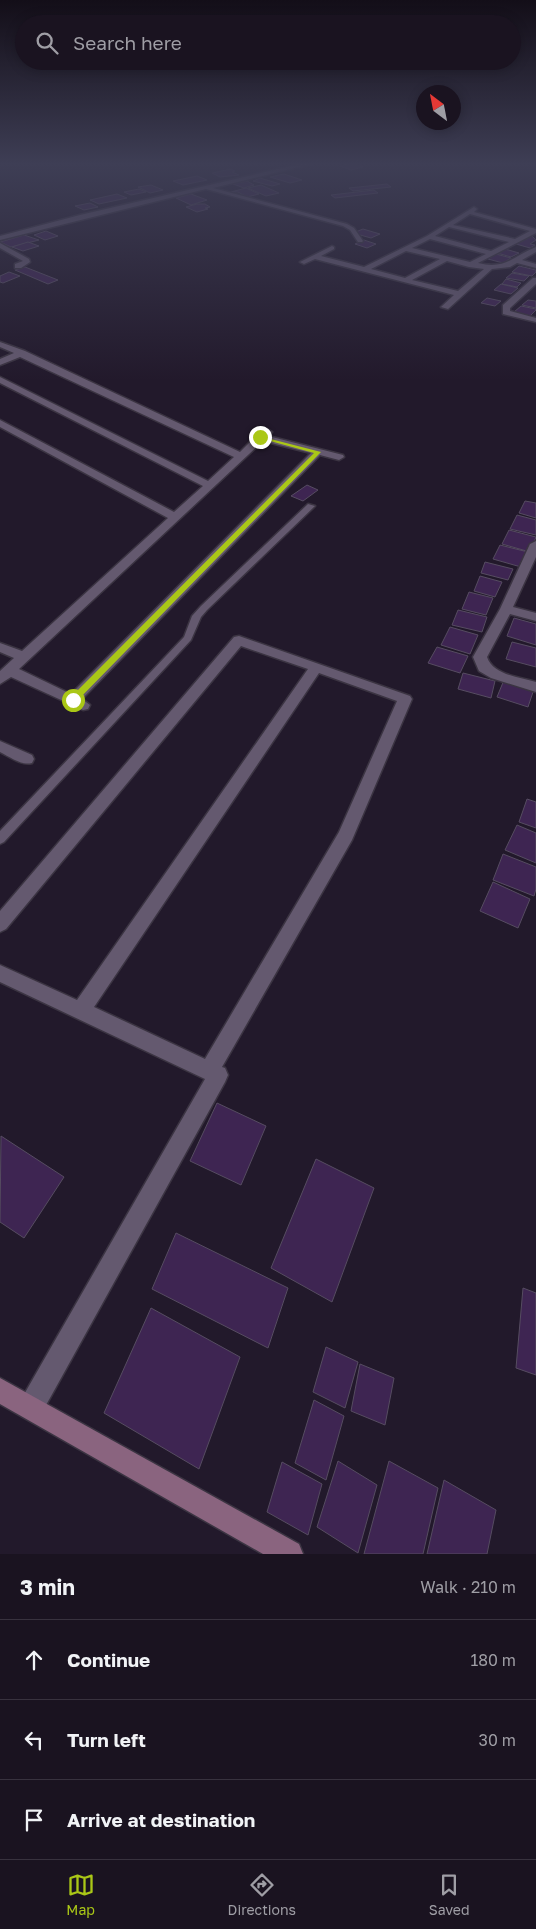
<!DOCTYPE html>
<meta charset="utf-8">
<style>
body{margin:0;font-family:"Golos Text",sans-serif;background:#231c29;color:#f1f3f6}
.compass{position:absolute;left:416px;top:85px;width:45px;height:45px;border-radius:50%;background:#1a1320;box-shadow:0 2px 12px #0003;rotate:328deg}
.stop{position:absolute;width:15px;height:15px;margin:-11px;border:4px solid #aac717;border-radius:50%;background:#fff}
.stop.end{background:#aac717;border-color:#fff;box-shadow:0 1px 5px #0008}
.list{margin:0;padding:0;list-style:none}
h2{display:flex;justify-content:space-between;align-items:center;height:65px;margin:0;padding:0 20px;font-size:21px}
h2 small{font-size:16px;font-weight:400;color:#9f9ea5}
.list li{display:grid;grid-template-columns:32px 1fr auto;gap:15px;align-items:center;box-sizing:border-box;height:80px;padding:0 20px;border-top:1px solid #38323e}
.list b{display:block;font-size:19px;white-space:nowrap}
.list em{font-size:16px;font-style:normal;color:#9f9ea5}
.icon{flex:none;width:28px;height:28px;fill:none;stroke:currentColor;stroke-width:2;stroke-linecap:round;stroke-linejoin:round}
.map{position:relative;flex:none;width:536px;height:1554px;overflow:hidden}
.search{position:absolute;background:#1a1320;box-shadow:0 2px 12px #0003;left:15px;right:15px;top:15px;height:55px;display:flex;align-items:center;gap:12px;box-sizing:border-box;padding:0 18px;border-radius:28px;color:#9f9ea5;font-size:19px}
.sheet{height:305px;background:#1a1320}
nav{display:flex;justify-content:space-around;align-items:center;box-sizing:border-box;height:70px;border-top:1px solid #38323e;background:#1a1320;font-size:14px;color:#9f9ea5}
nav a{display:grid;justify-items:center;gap:2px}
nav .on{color:#aac717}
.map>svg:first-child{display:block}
</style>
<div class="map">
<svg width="536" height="1554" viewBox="0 0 536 1554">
<rect width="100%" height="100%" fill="#22192b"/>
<g fill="#3e2552" stroke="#564c61">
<path d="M352 163 363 167 351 170 340 166Z"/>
<path d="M231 169 235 171 232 172 239 175 220 177 212 173Z"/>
<path d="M284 174 302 180 290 183 270 177Z"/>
<path d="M197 176 207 180 183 185 173 181Z"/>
<path d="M260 178 280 184 272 186 253 181Z"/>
<path d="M247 181 254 185 244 188 233 184Z"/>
<path d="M387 184 391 187 353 191 349 188Z"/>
<path d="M151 185 163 190 150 193 138 187Z"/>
<path d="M261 185 279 193 266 196 248 188Z"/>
<path d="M246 188 259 194 247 197 238 192H231Z"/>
<path d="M139 189 146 192 131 195 124 192Z"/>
<path d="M374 190 378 193 335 198 331 195Z"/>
<path d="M117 194 127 198 99 204 90 200Z"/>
<path d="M191 194 207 200 191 205 176 198Z"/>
<path d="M90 203 98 207 84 210 75 206Z"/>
<path d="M197 204H205L210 207 205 208 208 209 197 212 186 207Z"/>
<path d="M363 229 380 234 371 238 353 233Z"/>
<path d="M46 231 58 236 45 240 34 235Z"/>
<path d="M24 235 39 240 11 247 0 242Z"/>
<path d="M532 236 536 240 530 244 535 245 530 248 516 244Z"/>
<path d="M364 240 376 244 367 248 355 244Z"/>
<path d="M28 242 39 246 23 251 12 247Z"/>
<path d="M505 249 519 253 511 257 497 253Z"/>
<path d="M496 254 511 258 503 263 488 259Z"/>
<path d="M519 266 536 270V272L532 276 512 272Z"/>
<path d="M25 267 58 280 48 284 15 270Z"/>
<path d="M9 272 20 276 3 283 0 282V276Z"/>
<path d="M512 273 529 276 524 281 506 278Z"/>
<path d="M506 279 521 283 517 287 502 284Z"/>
<path d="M501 284 518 288 511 294 494 290Z"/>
<path d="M487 298 501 301 495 306 481 303Z"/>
<path d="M528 300 536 301V308L522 305Z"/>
<path d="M521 306 536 309V310L530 316 514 312Z"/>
<path d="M307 485 318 490 303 501 291 496Z"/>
<path d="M525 501 536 503V518L519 513Z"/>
<path d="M517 515 536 520V535L510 529Z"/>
<path d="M509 530 536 537 530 552 502 544Z"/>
<path d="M500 545 528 552 521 567 493 559Z"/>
<path d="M485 562 513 569 508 580 481 573Z"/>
<path d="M480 576 502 582 495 597 474 591Z"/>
<path d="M469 592 493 598 486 615 462 609Z"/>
<path d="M458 610 487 617 482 632 452 625Z"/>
<path d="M514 618 536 624V645L507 636Z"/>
<path d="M450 627 478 635 470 654 441 645Z"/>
<path d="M512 642 536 648V667L506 659Z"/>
<path d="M437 647 468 656 460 673 428 663Z"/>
<path d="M463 673 495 681 491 698 458 689Z"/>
<path d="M504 680 534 689 528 707 497 697Z"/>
<path d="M527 799 536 802V828L519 822Z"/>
<path d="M517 825 536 833V863L505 850Z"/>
<path d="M503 854 536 867V889L534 896 493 880Z"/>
<path d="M493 882 530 899 518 928 480 911Z"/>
<path d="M217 1103 266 1126 241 1185 190 1161Z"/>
<path d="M1 1136 64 1177 24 1238 0 1222Z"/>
<path d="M316 1159 374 1188 332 1302 271 1268Z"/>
<path d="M176 1233 288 1288 268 1348 152 1289Z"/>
<path d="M523 1288 536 1293V1375L516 1368Z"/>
<path d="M151 1308 240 1357 199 1469 104 1413Z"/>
<path d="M326 1347 358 1362 345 1408 313 1392Z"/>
<path d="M360 1364 394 1378 385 1425 351 1411Z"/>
<path d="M314 1400 344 1416 326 1480 295 1463Z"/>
<path d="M338 1461 377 1485 358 1553 317 1527Z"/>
<path d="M389 1461 438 1488 423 1554H364Z"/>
<path d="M282 1462 322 1484 308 1535 267 1512Z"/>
<path d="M444 1480 496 1510 487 1554H427Z"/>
</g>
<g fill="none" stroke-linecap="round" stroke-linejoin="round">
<defs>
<path id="lane" d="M308 504 315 506 207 610 201 617 191 640 4 842 0 844V831L184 637 192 616 201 606Z"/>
<g id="street">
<path d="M304 163H315L213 188 347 224 354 228 363 241 362 242H358L350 230 343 226 206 189 0 240V236L80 215Z"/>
<path d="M474 207 477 209 474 212 536 229V233L478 263C506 270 513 256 536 247V252L522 260 536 264V268L517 263 510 267 492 269 448 309 441 307 454 295 315 259 304 264 300 262 332 246 334 247V249L321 256 364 267 427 236ZM470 214 530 231 515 239 453 225ZM449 227 509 242 491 251 435 236ZM430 239 486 254 470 262 412 248ZM406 251 440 259 405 278 371 269ZM447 261 469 267 484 269 458 291 412 280Z"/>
<path d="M0 243 29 259 30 262 21 268H15V264L23 261 0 248Z"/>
<path d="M533 278H536V284L510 308V311L536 318V322L503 314V305Z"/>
<path d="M0 342 25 351 240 452 257 435 267 429 272 432 268 436 343 455 344 457 339 460 320 455 82 699 90 705 88 709 83 710 11 677 0 684V671L14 658 0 652V643L22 651 168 518 0 427V420L174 512 203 486 0 383V377L208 481 234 457 20 357 0 365V359L14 353 0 347ZM263 441 311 453 71 694 19 669Z"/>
<path d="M536 541V557L513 607 536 613V621L510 614 487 657C493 675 519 677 536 682V692L491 678 479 671 473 657 500 609 530 544Z"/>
<path d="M239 636 410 696 412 699 352 840 222 1067 225 1068 228 1075 225 1082 40 1416 31 1419 22 1416 19 1407 22 1398 205 1079 0 982V965L77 1000 308 669 241 646 6 929 0 932V911L234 637ZM319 673 397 701 339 832 205 1059 94 1007Z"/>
<path d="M0 741 32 755 34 759 32 763C22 766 10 757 0 752Z"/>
</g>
<path id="secondary" d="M0 1378 299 1544 303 1554H263L0 1404Z"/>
</defs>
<use href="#lane" stroke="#3b3442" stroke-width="3"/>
<use href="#street" stroke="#3b3442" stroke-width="3"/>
<use href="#secondary" stroke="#3b3442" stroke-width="3"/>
<use href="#lane" fill="#64596f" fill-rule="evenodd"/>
<use href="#street" fill="#64596f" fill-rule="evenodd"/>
<use href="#secondary" fill="#8a647f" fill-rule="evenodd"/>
</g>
<linearGradient id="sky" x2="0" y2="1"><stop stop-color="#130e18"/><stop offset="0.43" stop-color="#3e3e55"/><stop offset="1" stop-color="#3e3e55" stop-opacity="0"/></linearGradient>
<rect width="536" height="381" fill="url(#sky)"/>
<path fill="#aac717" d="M259 436 321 452 76 702H70V698L314 453 259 438Z"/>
</svg>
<svg class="compass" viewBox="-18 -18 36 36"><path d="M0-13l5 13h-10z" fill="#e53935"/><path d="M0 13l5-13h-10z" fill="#9f9ea5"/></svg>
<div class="stop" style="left:73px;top:700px"></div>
<div class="stop end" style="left:260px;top:437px"></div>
<div class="search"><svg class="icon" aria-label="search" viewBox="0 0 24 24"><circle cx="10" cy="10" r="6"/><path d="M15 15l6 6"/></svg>Search here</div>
</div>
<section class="sheet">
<h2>3 min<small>Walk · 210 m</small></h2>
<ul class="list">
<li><svg class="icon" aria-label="ahead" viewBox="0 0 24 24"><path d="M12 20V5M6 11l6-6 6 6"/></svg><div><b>Continue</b></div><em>180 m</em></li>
<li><svg class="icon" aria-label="left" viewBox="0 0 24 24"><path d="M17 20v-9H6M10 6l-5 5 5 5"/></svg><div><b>Turn left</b></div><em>30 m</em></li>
<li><svg class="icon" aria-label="arrive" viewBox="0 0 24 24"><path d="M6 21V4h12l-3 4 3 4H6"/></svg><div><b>Arrive at destination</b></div></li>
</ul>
</section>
<nav>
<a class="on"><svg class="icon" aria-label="map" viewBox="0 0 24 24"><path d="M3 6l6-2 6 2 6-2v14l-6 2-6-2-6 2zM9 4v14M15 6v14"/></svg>Map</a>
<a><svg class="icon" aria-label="directions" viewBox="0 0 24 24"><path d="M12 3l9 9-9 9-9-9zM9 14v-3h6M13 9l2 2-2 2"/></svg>Directions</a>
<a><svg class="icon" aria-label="saved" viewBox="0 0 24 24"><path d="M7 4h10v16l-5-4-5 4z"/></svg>Saved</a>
</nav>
